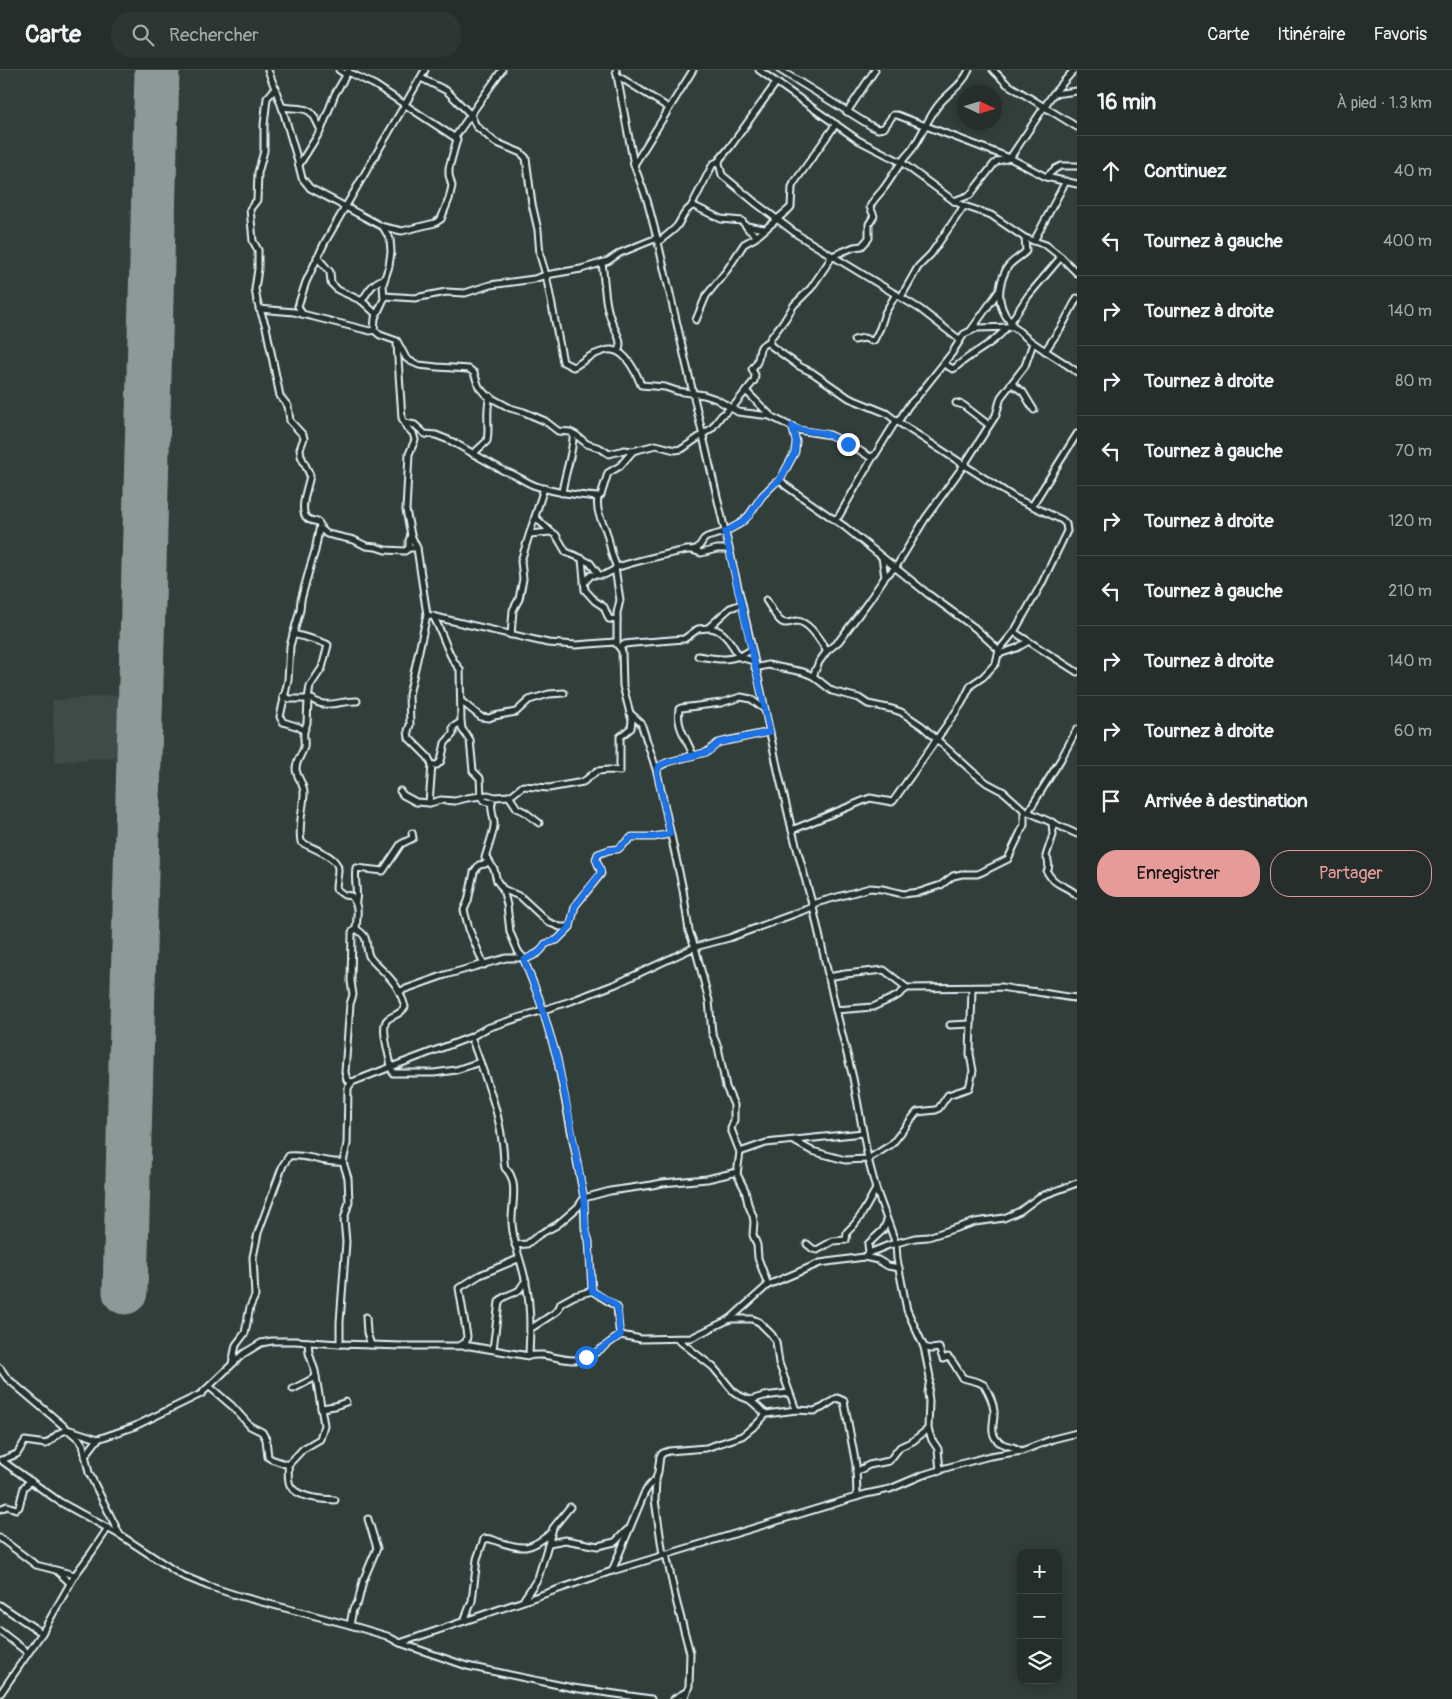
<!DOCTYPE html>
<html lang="fr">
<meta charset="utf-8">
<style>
body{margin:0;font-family:Pangolin,sans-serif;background:#2e3633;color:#f1f3f6}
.controls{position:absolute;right:15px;bottom:15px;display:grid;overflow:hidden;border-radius:10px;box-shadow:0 2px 12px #0003}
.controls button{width:45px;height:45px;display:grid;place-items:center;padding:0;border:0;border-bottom:1px solid #424a47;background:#262e2b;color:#f1f3f6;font:25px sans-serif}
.compass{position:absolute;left:957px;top:15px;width:45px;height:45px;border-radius:50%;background:#262e2b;box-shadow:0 2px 12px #0003;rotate:94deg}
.stop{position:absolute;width:15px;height:15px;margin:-11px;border:4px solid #1a73e8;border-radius:50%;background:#fff}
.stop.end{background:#1a73e8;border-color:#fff;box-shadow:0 1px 5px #0008}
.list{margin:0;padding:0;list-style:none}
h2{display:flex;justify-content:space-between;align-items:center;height:65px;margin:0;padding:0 20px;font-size:21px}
h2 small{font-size:16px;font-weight:400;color:#a4a8a9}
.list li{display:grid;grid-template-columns:32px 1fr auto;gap:15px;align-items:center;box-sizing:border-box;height:70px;padding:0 20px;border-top:1px solid #424a47}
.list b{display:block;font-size:19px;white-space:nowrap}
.list em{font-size:16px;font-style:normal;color:#a4a8a9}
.actions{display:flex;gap:10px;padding:15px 20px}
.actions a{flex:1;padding:11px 0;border:1px solid #e69b98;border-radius:20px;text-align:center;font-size:18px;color:#e69b98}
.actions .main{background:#e69b98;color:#111}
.icon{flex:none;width:28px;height:28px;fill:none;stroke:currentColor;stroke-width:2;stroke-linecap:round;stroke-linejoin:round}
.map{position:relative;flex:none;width:1077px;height:1629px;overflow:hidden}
header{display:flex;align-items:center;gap:30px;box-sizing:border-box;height:70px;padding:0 25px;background:#262e2b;border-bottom:1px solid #424a47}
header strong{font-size:24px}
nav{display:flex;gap:28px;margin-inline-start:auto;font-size:18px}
.search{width:350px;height:45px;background:#2e3633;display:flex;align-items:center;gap:12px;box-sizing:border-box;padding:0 18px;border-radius:20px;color:#a4a8a9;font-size:19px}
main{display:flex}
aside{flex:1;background:#262e2b}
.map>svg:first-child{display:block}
</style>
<header>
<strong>Carte</strong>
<div class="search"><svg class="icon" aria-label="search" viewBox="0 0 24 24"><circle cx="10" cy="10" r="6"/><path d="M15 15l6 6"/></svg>Rechercher</div>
<nav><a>Carte</a><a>Itinéraire</a><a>Favoris</a></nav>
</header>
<main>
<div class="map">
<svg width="1077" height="1629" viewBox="0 0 1077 1629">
<rect width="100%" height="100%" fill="#323e39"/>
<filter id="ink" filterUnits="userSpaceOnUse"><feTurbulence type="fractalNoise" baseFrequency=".02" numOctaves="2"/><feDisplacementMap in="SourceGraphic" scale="10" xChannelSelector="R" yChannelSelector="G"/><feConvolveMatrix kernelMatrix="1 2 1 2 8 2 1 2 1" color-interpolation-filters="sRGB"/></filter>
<g filter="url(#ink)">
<path fill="#3f4b46" d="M130 624 129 685 55 692 52 630Z"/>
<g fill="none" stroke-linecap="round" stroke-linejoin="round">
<path stroke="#8d9898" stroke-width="45" d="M125 1222 157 0"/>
<defs>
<g id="minor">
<path d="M268 0 282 37 297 88 302 108 310 118 383 157 390 169 391 182 389 196 383 214 384 229 375 248 374 260"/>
<path d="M339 0 345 4"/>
<path d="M348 0V2L375 15 457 69 449 98V105L452 116 449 129 441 149 435 153 402 161 384 157"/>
<path d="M616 0 634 95 647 130 657 168 748 560 779 705 792 760 813 837 836 940 853 1008 868 1089 876 1119 896 1174 897 1189 907 1240 924 1277 930 1307 928 1323 929 1331 928 1359 932 1370 938 1379 940 1401"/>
<path d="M759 0 858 70 901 92 954 131 964 136 991 145 1025 168 1046 175 1061 187 1077 203"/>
<path d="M780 0 871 56 878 59 884 58 893 45H897L1010 88 1046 107 1077 114"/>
<path d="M993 0 1007 14 1077 57"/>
<path d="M618 6 669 38"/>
<path d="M421 8 447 21 471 45 476 56 495 72 521 83 526 88 532 134 538 160 540 185 546 205 563 292 573 297C580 294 586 288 593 285 598 283 607 279 612 280 626 281 637 304 641 315L665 317 677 321 704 325 716 329 738 342 770 346 798 360 830 365 849 374 870 387 875 385 896 351"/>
<path d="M776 13 730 77 720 89 719 93 722 105 757 134 798 165 920 239 960 270"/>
<path d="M1054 24 1077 21"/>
<path d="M282 37C292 39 307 36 313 45 316 49 318 55 321 60L299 95"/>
<path d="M847 42 875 0"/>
<path d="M321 60 335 24 348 2"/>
<path d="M455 67 502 0"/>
<path d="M634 95 693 0"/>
<path d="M1046 107 1055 99 1061 96H1077"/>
<path d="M954 131 970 125 994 94 998 91 1010 88 1053 24 1074 0"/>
<path d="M692 135 721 149 742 151 749 160 757 166"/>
<path d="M747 156 764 159"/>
<path d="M1025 168 1026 181C1021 187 1011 191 1007 198 977 253 1044 276 1077 302"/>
<path d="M1034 171 1066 111"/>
<path d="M658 172C661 170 675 159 677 156 682 149 683 142 691 137L713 94 719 91"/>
<path d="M832 186 854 177 862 176 869 168V154L874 146 870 137C873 129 879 125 884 118 890 110 895 101 901 93 904 88 909 83 913 78 923 63 929 45 941 32 951 21 963 14 969 0"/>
<path d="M317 187 330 202 331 213 338 220 362 231 376 244"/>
<path d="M602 193C605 212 604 234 612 252 615 261 624 272 618 281"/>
<path d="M384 226 415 228 446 222 465 223 490 215 534 209 546 205 581 199 608 191 620 183 657 168"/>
<path d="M901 227 918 197 931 184 964 136"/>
<path d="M362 231C368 221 373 212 384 209"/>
<path d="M259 239 294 242 370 261 374 260 380 265 397 271 406 288 410 291 419 295 437 297 469 299 474 303 479 317 486 325 510 338 524 342 545 351 558 361 570 362 576 365 587 374 600 378 609 384 624 380 633 381 656 375 675 380 682 379 712 358 721 346 731 338"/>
<path d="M302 244 298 236 306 212 325 172 425 0"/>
<path d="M696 250 706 226 727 200 744 174 755 168 789 139 791 137 792 117 794 113 836 54"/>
<path d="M1010 253 1028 226 1061 187"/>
<path d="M971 260 999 221"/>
<path d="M854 270 864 268 872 271 874 270 880 258 885 243 896 224"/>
<path d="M397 274 402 348 407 358 413 363 415 370 409 384 406 440 411 465 417 478 427 545 409 625 410 655 408 661 409 668 428 687 432 695 429 733"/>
<path d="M1045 281 1062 256 1077 228"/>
<path d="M944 294 953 299 956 297C972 282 993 275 1007 257"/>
<path d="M1012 314 1023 322 1034 340"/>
<path d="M746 321 772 347"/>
<path d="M956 333 963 335 989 355"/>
<path d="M732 338 754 311 755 305 752 299C753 297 756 295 757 292 761 283 756 276 769 272"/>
<path d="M898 352 909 335 917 327 952 283 964 264 977 258 1013 257"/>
<path d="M405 353 415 355 425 364 436 365 451 371 504 401C516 404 524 412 536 416 556 423 577 425 598 427"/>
<path d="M473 384 487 371C490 355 485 342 490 326"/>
<path d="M780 410 786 416 845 457 928 524 975 558 999 580"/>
<path d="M562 423C564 405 574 381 573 364"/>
<path d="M1032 436 1077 364"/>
<path d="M535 447 551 462 556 465 566 482 583 489"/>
<path d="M834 450 839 446 873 387"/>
<path d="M320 458 327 464 354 470 366 476 376 477 385 480 405 481 409 478H417"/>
<path d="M530 464 550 462"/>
<path d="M409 478V471L411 465"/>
<path d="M692 480 698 478 704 469 707 467 725 462 741 453 749 445 762 426 775 413 780 410 795 382 796 371 792 356"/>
<path d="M882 487 885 507"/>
<path d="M617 497C610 485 610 470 605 458 600 448 596 439 598 427L601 425 608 403 620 396 633 381"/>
<path d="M614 500 604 505H599L590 493 582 489 585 520 595 531 604 537 609 549 617 550"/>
<path d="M584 513 591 505H599"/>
<path d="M766 530C771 536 775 548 782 552 787 555 792 551 797 551 810 552 820 571 827 581"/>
<path d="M433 546C443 562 448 588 460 599L461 652 462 659 470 670 473 701 480 708 481 726 484 731 492 733"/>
<path d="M709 558C723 558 733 575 739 587L754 591"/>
<path d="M1014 562 1077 602"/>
<path d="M293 564C300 566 325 572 328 575L322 598 310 616 308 629 307 653 304 661"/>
<path d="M511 565 513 540 519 529 523 509 521 491 544 418"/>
<path d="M617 574V543L620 530 615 498C639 490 662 485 687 480H692L701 483 717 479H729"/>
<path d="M620 577 625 574 634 573 684 569 698 559 708 558 730 538 742 534"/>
<path d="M999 584 1017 578 1027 572"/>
<path d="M698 586C720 590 732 592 751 580"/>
<path d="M755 598 768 595 803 602 813 606 832 621 859 628 868 634 892 639 901 642 922 656 973 702 987 713 1004 722 1024 740 1077 764"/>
<path d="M813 606 819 592 827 581 839 571 868 532 885 507 896 497 925 449 964 395 996 345 1001 327 1025 296 1033 273"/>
<path d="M283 626 290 629H312C325 640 342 630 357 631"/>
<path d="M461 631 481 647 489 648 494 646 516 642 529 630 549 624 564 623"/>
<path d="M630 643 641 653 657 702"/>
<path d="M770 662 726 671 718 673 707 682 668 692 658 697 657 702 683 820 689 861 695 877 729 868 813 837"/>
<path d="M693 685C687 669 676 657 679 639L681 638 721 633 741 627 751 629 764 639"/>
<path d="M432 695H437L441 691 445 673 453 664V657L461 652"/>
<path d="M400 721 403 725 416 732 430 733 441 730 455 731 467 728 488 725 495 727 509 726 513 724 523 716 549 718 560 716 583 712 597 701 609 700 620 701V667L631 658 632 651 623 616 622 581 615 572 576 575 548 573 427 545"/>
<path d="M509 726 517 738 525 742 539 753"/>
<path d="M1028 742 1061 689 1077 659"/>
<path d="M1052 752 1053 765 1046 786C1049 791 1050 796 1047 802 1055 816 1066 815 1077 825"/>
<path d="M792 760 870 728 892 732 894 730 962 633 971 615 983 607 996 593 999 580 1014 562 1041 515 1067 461 1066 454 1062 450 1015 428 898 352 886 343 849 328 813 303 799 296 770 275V269L786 248 794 235 811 218 830 190V185"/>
<path d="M486 787 494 799 497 811 503 819 507 835 510 862 518 881 524 890 539 928 557 988 584 1128 585 1159 589 1171 592 1221 617 1237 619 1259 621 1265"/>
<path d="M485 788C487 780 493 765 494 756 495 748 490 740 492 732"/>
<path d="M503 819 521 827 548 852 560 857H570"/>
<path d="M356 831C358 821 354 810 356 798L383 801 401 774 413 768 412 763"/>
<path d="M812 834 870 818 882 819 903 824 920 822 941 815 953 806 962 804H977L982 802 1008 789 1024 755V740"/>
<path d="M524 890C533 885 541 884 545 874L557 870 570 857 575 836 601 804 600 799 596 789 598 784 609 780 618 779 632 767H654L670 764"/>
<path d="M484 895 469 859 464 840 468 831 474 802 479 795 485 794 489 791"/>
<path d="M828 907 845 904 884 900 907 918"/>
<path d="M400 921 445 905 506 888H519L522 886"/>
<path d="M836 940 873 937 897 926 907 918 1002 917C1014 920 1025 920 1037 922 1051 924 1063 927 1077 928"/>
<path d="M950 955 971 954"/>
<path d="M471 967 480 992"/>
<path d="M352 1012 347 1010 345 1002 350 934 353 925 351 911 352 865V862L356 859"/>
<path d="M794 1071 812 1081 845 1090 868 1089 892 1074 917 1042 936 1040 939 1038 948 1025 969 1018 973 1001 970 984 972 918"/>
<path d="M740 1082 766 1073 863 1063"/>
<path d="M807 1174 813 1179 817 1180 833 1171 846 1170 847 1162C861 1150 867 1134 876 1119"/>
<path d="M515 1175 527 1174 540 1164 557 1155 578 1137 584 1128 610 1121 652 1115 662 1113 707 1109 737 1102"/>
<path d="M869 1183 889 1175 915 1168 928 1167 975 1152 1004 1148 1020 1141 1039 1127 1077 1113"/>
<path d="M864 1187 878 1190 888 1196 899 1198"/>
<path d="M366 1247 367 1263 371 1275"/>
<path d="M730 1249H752L759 1252 772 1265 776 1272 779 1293 796 1340"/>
<path d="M530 1259C530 1242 529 1225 525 1209 521 1190 513 1173 512 1153 511 1136 520 1111 505 1098 503 1089 504 1080 502 1071 499 1044 489 1018 480 992L456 1000 434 1003H393L391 997 471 967 487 958 571 931 616 914 695 877 709 931 712 963 718 977 726 1017 734 1035V1050L731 1059 740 1082 737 1104 745 1120 748 1134 753 1146 754 1152 753 1165 757 1175 758 1188 768 1215"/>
<path d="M677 1269 713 1297 733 1321 740 1326 750 1330 766 1344"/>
<path d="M340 1274V1252L346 1172 344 1149 349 1132 348 1108 343 1092"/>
<path d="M461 1275 466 1272 467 1266 459 1218 480 1205 518 1189"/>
<path d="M924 1277 931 1279 939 1278 943 1289 948 1287C954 1291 958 1302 963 1308L978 1312 984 1315C989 1323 993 1332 994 1341 995 1352 988 1363 999 1372 1005 1376 1014 1376 1021 1381"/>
<path d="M493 1279 499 1232C503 1225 511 1225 518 1221 521 1219 522 1214 526 1211"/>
<path d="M529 1286 530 1259 553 1244 558 1240 561 1233 574 1226 592 1221"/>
<path d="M232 1294 236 1275 245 1263 250 1237 255 1226 253 1187 258 1163 283 1095 289 1086C308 1084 325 1094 343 1092L347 1074 348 1018 352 1012 391 997C390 986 379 955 388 949 394 945 401 944 405 937 400 919 393 910 380 898 376 894 372 891 369 886 364 874 371 868 356 859 357 846 360 836 351 826L344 825 336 819C336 813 338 806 338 799 338 786 311 778 301 772 298 756 303 740 304 725 305 714 297 709 296 699 296 690 302 685 304 677 305 672 303 667 304 661L299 657 283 652 280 647 288 610 290 576 300 540 301 530 310 497 315 481 320 455 318 452C315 451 310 451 307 448 298 440 309 414 310 405L301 386 300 379 304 368 303 365 290 351 288 336 280 326 266 257 257 231 255 219 258 199V180L253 171 250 139 257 130 258 103 264 81V55L267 28 276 18"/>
<path d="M0 1298 7 1308 79 1369 83 1375 89 1403 120 1465"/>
<path d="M210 1317 232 1336 250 1356 262 1362 266 1369 268 1387 271 1389 288 1395C289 1401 287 1408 290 1415 296 1428 322 1429 335 1430"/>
<path d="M293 1319 316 1307"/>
<path d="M750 1330 764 1326 789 1323"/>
<path d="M321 1338 335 1336 346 1332"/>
<path d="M85 1386 98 1369"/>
<path d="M1 1390 60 1432 120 1465 181 1505 208 1516 239 1526 350 1555 387 1566 400 1573 467 1596 573 1618 651 1629"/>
<path d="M2 1390 17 1384 25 1371 46 1374C56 1368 56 1361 70 1360L98 1369 133 1357 201 1324 243 1284 261 1273 272 1271H295L340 1274 402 1276H470L529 1286C544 1282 558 1290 573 1290 593 1290 605 1274 621 1265L641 1269 691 1268 730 1249 768 1215 820 1193 864 1187 869 1183 868 1174 883 1160 887 1151"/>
<path d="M288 1395 303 1379 320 1369 324 1355 315 1301 309 1283 308 1272"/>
<path d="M856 1402 869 1395 889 1391 900 1377 913 1371 928 1359"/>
<path d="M0 1439 7 1436 16 1439 19 1437 24 1417 31 1411"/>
<path d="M0 1468 36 1495 75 1505"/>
<path d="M549 1473 565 1470 598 1476 615 1472 627 1460"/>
<path d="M666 1484 676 1530 690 1583 689 1616 684 1629"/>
<path d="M663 1485 655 1430 656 1409 658 1402 660 1386 663 1383 669 1381 706 1378 742 1366 757 1354 766 1344 796 1340 814 1341 822 1338 837 1328 844 1331 856 1395 857 1427"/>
<path d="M57 1501 70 1513"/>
<path d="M612 1501 644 1424 649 1416 656 1409"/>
<path d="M524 1529 538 1508 553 1458 570 1437"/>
<path d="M0 1535 42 1563"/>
<path d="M464 1551 472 1531 477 1489 484 1469C489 1467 493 1470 499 1472 524 1480 530 1480 551 1463"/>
<path d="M350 1555 353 1539 358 1532 363 1511 377 1478 368 1449"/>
<path d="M0 1561 27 1582"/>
<path d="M400 1573 612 1501 866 1424 890 1419 923 1405 949 1397 990 1386 1022 1381 1053 1369 1077 1363"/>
<path d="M0 1624 42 1563 75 1505 92 1482 108 1458"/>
<path d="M674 1629 686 1622"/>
</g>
</defs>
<use href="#minor" stroke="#e8f1f8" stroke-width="9"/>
<use href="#minor" stroke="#26332d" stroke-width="5"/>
</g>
</g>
<g fill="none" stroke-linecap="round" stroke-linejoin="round" filter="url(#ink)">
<path stroke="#1a73e8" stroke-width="6" d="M586 1287C600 1282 609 1272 621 1265 617 1256 621 1244 616 1236 613 1231 597 1224 592 1221L589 1171 586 1159 584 1128 569 1044 557 988 539 928 524 890C533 885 541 884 545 874L557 870 570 857 575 836 600 804 601 801 596 789 598 784 609 780 618 779 632 767H654L670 764 657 702 660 695 668 692 708 682 718 673 770 662 725 462 741 453 749 446 762 426 775 413 780 410 795 382 796 371 792 356C804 363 810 360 823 363 831 365 840 370 848 374"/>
</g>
</svg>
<div class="controls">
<button>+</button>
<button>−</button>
<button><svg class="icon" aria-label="layers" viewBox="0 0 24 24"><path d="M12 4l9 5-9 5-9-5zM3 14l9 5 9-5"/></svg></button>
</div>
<svg class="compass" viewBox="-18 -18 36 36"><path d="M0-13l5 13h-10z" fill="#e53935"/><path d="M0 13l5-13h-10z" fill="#a4a8a9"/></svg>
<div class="stop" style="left:586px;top:1287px"></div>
<div class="stop end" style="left:848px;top:374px"></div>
</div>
<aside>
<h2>16 min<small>À pied · 1.3 km</small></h2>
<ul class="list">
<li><svg class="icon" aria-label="ahead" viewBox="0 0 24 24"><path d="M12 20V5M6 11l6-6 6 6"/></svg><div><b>Continuez</b></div><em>40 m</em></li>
<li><svg class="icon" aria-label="left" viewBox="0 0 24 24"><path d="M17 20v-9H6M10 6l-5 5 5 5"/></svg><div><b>Tournez à gauche</b></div><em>400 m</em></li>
<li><svg class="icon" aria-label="right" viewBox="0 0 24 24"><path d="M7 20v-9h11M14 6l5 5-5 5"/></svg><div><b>Tournez à droite</b></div><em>140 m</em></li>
<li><svg class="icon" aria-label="right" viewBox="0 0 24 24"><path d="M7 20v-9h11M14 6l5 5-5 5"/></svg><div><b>Tournez à droite</b></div><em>80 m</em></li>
<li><svg class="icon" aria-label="left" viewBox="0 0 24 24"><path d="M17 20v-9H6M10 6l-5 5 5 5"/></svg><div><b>Tournez à gauche</b></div><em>70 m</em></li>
<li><svg class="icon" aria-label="right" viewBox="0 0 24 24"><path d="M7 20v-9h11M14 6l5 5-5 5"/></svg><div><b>Tournez à droite</b></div><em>120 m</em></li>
<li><svg class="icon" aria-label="left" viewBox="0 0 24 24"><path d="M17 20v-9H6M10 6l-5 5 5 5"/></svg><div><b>Tournez à gauche</b></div><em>210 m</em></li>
<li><svg class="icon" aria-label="right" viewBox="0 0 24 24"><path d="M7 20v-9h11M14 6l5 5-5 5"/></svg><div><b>Tournez à droite</b></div><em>140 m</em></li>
<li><svg class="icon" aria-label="right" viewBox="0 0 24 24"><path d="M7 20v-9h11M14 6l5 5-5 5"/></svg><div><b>Tournez à droite</b></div><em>60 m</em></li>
<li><svg class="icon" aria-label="arrive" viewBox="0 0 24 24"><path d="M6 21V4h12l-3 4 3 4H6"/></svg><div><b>Arrivée à destination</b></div></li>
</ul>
<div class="actions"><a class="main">Enregistrer</a><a>Partager</a></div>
</aside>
</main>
